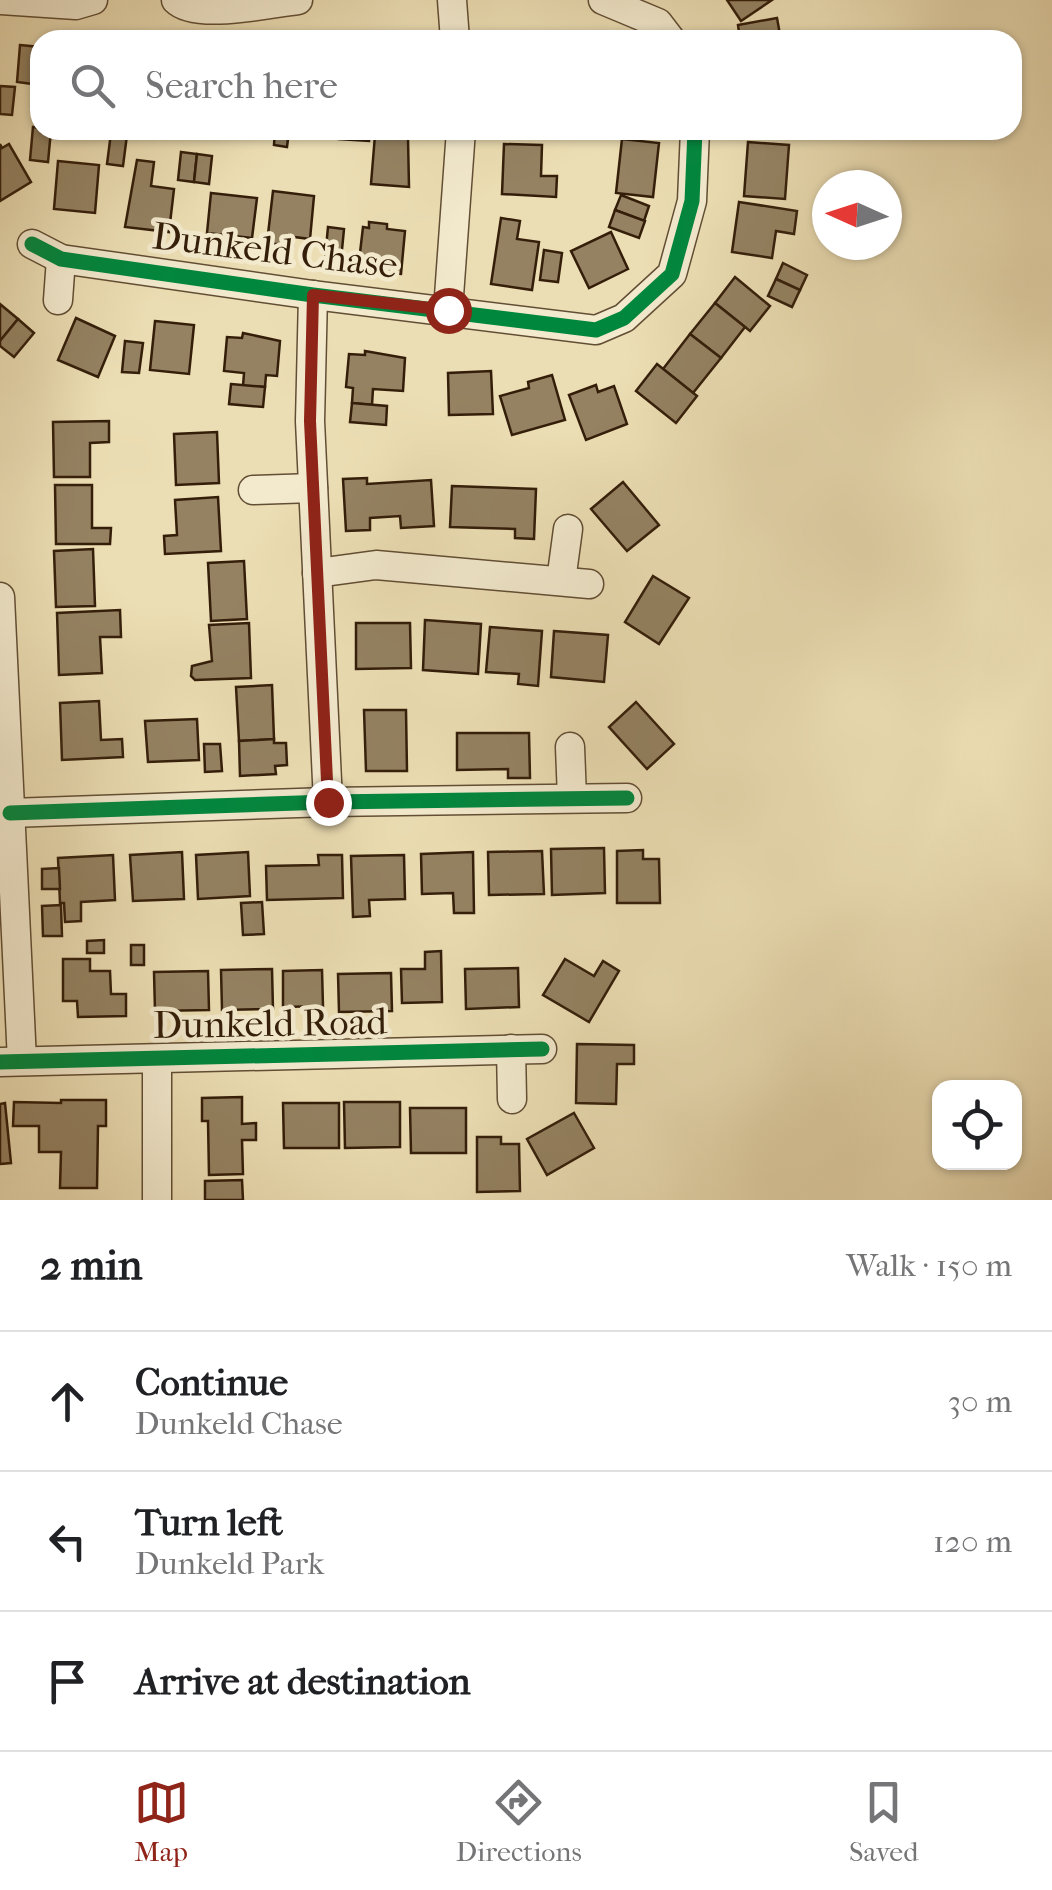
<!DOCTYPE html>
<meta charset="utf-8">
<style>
body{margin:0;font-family:"IM FELL French Canon",serif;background:#f6f6f6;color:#202124}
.controls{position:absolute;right:30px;bottom:30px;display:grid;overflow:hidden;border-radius:20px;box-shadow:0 2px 8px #0004}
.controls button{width:90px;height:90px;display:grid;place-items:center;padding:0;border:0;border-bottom:2px solid #e0e0e0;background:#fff;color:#202124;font:50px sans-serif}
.compass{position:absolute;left:812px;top:170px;width:90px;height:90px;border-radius:50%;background:#fff;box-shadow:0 2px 8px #0004;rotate:273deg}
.stop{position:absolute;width:30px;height:30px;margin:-22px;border:8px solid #8f2418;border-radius:50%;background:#fff}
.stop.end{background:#8f2418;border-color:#fff;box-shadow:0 2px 10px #0008}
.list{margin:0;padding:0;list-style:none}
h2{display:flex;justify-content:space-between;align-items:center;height:130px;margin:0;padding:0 40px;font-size:42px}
h2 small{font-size:32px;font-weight:400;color:#757577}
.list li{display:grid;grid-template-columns:65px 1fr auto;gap:30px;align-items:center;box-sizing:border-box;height:140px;padding:0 40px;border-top:2px solid #e0e0e0}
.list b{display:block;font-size:38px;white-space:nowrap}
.list p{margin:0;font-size:32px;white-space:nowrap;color:#757577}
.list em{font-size:32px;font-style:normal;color:#757577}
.icon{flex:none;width:55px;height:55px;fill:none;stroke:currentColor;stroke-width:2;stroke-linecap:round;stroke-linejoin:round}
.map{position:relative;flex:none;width:1052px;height:1200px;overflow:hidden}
.search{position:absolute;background:#fff;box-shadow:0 2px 8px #0004;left:30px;right:30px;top:30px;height:110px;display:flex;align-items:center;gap:25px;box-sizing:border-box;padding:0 35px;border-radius:30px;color:#757577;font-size:38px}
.sheet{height:550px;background:#fff}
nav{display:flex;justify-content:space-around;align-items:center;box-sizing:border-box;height:140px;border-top:2px solid #e0e0e0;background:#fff;font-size:28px;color:#757577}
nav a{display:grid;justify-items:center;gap:5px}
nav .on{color:#8f2418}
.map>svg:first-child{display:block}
</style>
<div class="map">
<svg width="1052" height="1200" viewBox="0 0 1052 1200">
<rect width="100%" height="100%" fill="#ecdeb4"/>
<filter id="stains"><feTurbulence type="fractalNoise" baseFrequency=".002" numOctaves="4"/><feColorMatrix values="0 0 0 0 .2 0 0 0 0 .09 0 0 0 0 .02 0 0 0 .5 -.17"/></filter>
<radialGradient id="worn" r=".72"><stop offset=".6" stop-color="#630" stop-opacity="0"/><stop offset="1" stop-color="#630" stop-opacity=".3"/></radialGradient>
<g fill="#948262" stroke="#341e0a" stroke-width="2.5">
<path d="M727 0H772L741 21Z"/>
<path d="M777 18 781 40H740L738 25Z"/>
<path d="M20 45 40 47V85L17 82Z"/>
<path d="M0 86 15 87 12 115 0 114Z"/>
<path d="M33 127 51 130 48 162 30 160Z"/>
<path d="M275 130 289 131 287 147 274 145Z"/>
<path d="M340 130H370L369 141 339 139Z"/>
<path d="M510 130H538V136L510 137Z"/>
<path d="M752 130H792V137L751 136Z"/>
<path d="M111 133 127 135 123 166 107 164Z"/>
<path d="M375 135 408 138 409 187 371 184Z"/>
<path d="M622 139 659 143 653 197 616 193Z"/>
<path d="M748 142 789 145 785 199 744 196Z"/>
<path d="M0 144 2 148 9 144 31 182 0 201Z"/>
<path d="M504 144 542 145 541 176H557L556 197 502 194Z"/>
<path d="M181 152 197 154 194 182 178 180Z"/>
<path d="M197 154 212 156 209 184 194 182Z"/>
<path d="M137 160 154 162 151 186 174 189 169 232 125 227Z"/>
<path d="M58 161 99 165 95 213 54 209Z"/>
<path d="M273 191 314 196 310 239 294 237 293 246 267 243Z"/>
<path d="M211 193 257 198 252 238 207 233Z"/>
<path d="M621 195 649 206 644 221 615 210Z"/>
<path d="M739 202 797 211 794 234 776 231 772 258 732 252Z"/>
<path d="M615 210 645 221 639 238 609 227Z"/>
<path d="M501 218 520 221 517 239 539 242 532 290 491 284Z"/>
<path d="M369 222 387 224V229L405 231 401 274 358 270 363 227 369 228Z"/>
<path d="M328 227 344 229 341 260 325 258Z"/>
<path d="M611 232 628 269 589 288 571 251Z"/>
<path d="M544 250 562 253 558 282 540 280Z"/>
<path d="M783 263 807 275 800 290 776 279Z"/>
<path d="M735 277 770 306 750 331 715 303Z"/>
<path d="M776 279 800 290 792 307 768 296Z"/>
<path d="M715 303 745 327 721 358 690 334Z"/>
<path d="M0 304 18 319 0 341Z"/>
<path d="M76 318 115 336 98 377 58 360Z"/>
<path d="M18 319 34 333 14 357 0 346V341Z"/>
<path d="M155 321 194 325 189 374 150 370Z"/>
<path d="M243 333 280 341 277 376 266 375 265 387 243 386 244 373 224 371 227 337 242 338Z"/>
<path d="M690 334 721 358 693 393 663 369Z"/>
<path d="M125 341 143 343 139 373 122 372Z"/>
<path d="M365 351 405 358 403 391 373 389 372 405 352 403 353 388 346 387 349 354 365 355Z"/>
<path d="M657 364 697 396 676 423 636 391Z"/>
<path d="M491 371 493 414 449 415 448 373Z"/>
<path d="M552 375 565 420 512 435 500 396 529 388 528 382Z"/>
<path d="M231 384 265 387 263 407 229 404Z"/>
<path d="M596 385 598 392 614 386 627 424 586 440 569 395Z"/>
<path d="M352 403 387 406 386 425 350 422Z"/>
<path d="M109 421V442L90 443V477H54L53 422Z"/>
<path d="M217 432 219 483 176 485 174 434Z"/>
<path d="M367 478V484L431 480 434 526 401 528 400 516 370 518V530L346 531 343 479Z"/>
<path d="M623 482 659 525 627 551 591 509Z"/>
<path d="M55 485H92V528H111L110 544H56Z"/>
<path d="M452 486 536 489 534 539 515 538V529L450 527Z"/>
<path d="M218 497 221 551 165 554 164 536 177 535 175 500Z"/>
<path d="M93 549 95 606 56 607 54 551Z"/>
<path d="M244 561 247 619 211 621 208 563Z"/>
<path d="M653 576 689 598 659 644 625 622Z"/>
<path d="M120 610 121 637H100L102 673 59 675 57 613Z"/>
<path d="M425 620 481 624 478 674 423 670Z"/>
<path d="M249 623 251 678 195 680 191 676 192 666 212 661 209 625Z"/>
<path d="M356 623H410L411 668 356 669Z"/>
<path d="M490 627 542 631 538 686 518 684 519 674 486 672Z"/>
<path d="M554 631 608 635 604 682 551 677Z"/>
<path d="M272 685 274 739 239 741 236 687Z"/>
<path d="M99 701 101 740 122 739 123 757 62 760 60 703Z"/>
<path d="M636 702 674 744 647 769 609 727Z"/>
<path d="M364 710H406L407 771H366Z"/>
<path d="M197 719 199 760 148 762 145 721Z"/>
<path d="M457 733H529L530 778H508V769L457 770Z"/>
<path d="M274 739V743H286L287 765 275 766 276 774 240 776 239 741Z"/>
<path d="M204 744H220L222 771 205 772Z"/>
<path d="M604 848 605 893 552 895 551 849Z"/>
<path d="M643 850V859H659L660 903H617V851Z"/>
<path d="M542 851 544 894 489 895 488 852Z"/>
<path d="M182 852 184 899 133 901 130 855Z"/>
<path d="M248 852 250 896 198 899 196 855Z"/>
<path d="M473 852 474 913H454L453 893 422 894 421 854Z"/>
<path d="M113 855 115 900 81 902V921L65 922 64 903H60L58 858Z"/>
<path d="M318 855H342L343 898 267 900 266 866 319 865Z"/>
<path d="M404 855 405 899 369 900 370 916 353 917 351 856Z"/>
<path d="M59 868 60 889H42V869Z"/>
<path d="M262 902 264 934 243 935 241 903Z"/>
<path d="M61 905 62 936H43L42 906Z"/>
<path d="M104 940V953H87V941Z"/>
<rect x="131" y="945" width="13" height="20"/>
<path d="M441 951 442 1002 402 1003 401 969H425V952Z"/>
<path d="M63 959H90V971H110L111 994H126V1016L78 1017 77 1001H63Z"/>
<path d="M565 959 594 976 603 961 619 971 589 1022 543 995Z"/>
<path d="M518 968 519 1007 466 1009 465 969Z"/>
<path d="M272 969 273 1009 222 1010 221 970Z"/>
<path d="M322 970 323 1006 283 1007V971Z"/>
<path d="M208 971 209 1010 155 1011 154 972Z"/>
<path d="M391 973 392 1011 339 1012 338 974Z"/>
<path d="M577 1044 634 1045V1064H617L616 1104 576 1103Z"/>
<path d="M242 1097V1124L256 1123V1140H242L243 1174 209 1175 208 1121H202V1098Z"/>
<path d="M61 1100H106V1126H98L97 1188H60L61 1152H39V1126H13L14 1102 61 1103Z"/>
<path d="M344 1102H400V1147L345 1148Z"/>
<path d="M5 1103 11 1163 0 1164V1104Z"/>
<path d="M283 1103H339V1148H284Z"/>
<path d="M410 1108H466V1153H411Z"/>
<path d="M574 1113 594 1148 547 1175 527 1139Z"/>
<path d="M477 1137H501V1144H519L520 1191 477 1192Z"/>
<path d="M242 1180 243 1200H205V1181Z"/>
</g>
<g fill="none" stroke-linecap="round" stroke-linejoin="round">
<defs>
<g id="street">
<path d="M0 0 76 5 93 0"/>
<path d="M176 0C196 20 270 3 298 0"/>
<path d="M452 0 455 40"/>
<path d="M603 0 658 23 671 40"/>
<path d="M32 244 61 259 313 295 596 330 624 318 672 274 692 201 695 130"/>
<path d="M313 295 310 421 328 802"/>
<path d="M58 300 61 259"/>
<path d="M448 310 461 130"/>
<path d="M253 490 313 488"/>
<path d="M317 573 376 565 589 584"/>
<path d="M561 581 568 529"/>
<path d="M0 597 22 1061"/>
<path d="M570 747 572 798"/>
<path d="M10 813 328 802 627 798"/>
<path d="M511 1049 512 1099"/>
<path d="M0 1062 542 1049"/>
<path d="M157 1200V1059"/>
</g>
</defs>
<use href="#street" stroke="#624e34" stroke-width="31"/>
<use href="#street" stroke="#f3eace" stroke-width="28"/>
<defs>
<g id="cycleway">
<path d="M32 244 61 259 313 295 596 330 624 318 672 274 692 201 695 130"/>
<path d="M10 813 328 802 627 798"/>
<path d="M0 1062 542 1049"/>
</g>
</defs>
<use href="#cycleway" stroke="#f3eace" stroke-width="21"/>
<use href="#cycleway" stroke="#00873e" stroke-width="15"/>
</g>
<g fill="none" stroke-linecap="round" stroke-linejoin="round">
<path stroke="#8f2418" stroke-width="12" d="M328 802 310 421 313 295 448 310"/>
</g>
<g text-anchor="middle" stroke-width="9" stroke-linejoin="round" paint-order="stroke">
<g font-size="38" fill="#341e0a" stroke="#f3eace">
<text transform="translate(275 250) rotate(7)" y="13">Dunkeld Chase</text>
<text transform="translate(270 1023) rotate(-1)" y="13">Dunkeld Road</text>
</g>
</g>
<rect width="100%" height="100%" filter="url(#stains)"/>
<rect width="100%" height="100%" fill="url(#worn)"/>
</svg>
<div class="controls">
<button><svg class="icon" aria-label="locate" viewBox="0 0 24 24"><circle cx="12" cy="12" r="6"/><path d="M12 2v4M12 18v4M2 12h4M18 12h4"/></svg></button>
</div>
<svg class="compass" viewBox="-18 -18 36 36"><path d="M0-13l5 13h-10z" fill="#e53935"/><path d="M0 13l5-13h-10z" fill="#757577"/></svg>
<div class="stop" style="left:448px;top:310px"></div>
<div class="stop end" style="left:328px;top:802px"></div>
<div class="search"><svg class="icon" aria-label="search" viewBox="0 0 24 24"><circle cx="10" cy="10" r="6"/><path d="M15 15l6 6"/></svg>Search here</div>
</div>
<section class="sheet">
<h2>2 min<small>Walk · 150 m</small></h2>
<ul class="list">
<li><svg class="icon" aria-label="ahead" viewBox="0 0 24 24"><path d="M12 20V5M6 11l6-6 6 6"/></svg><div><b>Continue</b><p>Dunkeld Chase</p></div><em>30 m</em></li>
<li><svg class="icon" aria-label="left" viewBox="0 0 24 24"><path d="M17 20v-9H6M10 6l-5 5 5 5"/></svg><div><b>Turn left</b><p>Dunkeld Park</p></div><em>120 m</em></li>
<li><svg class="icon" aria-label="arrive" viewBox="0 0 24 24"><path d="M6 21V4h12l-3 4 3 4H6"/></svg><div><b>Arrive at destination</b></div></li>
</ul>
</section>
<nav>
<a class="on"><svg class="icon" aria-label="map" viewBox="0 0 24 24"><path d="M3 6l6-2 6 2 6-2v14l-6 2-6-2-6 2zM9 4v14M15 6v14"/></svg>Map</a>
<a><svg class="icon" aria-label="directions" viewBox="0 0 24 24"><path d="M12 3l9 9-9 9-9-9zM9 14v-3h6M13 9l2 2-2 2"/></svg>Directions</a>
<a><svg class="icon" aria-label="saved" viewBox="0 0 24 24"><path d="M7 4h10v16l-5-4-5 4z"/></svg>Saved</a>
</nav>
